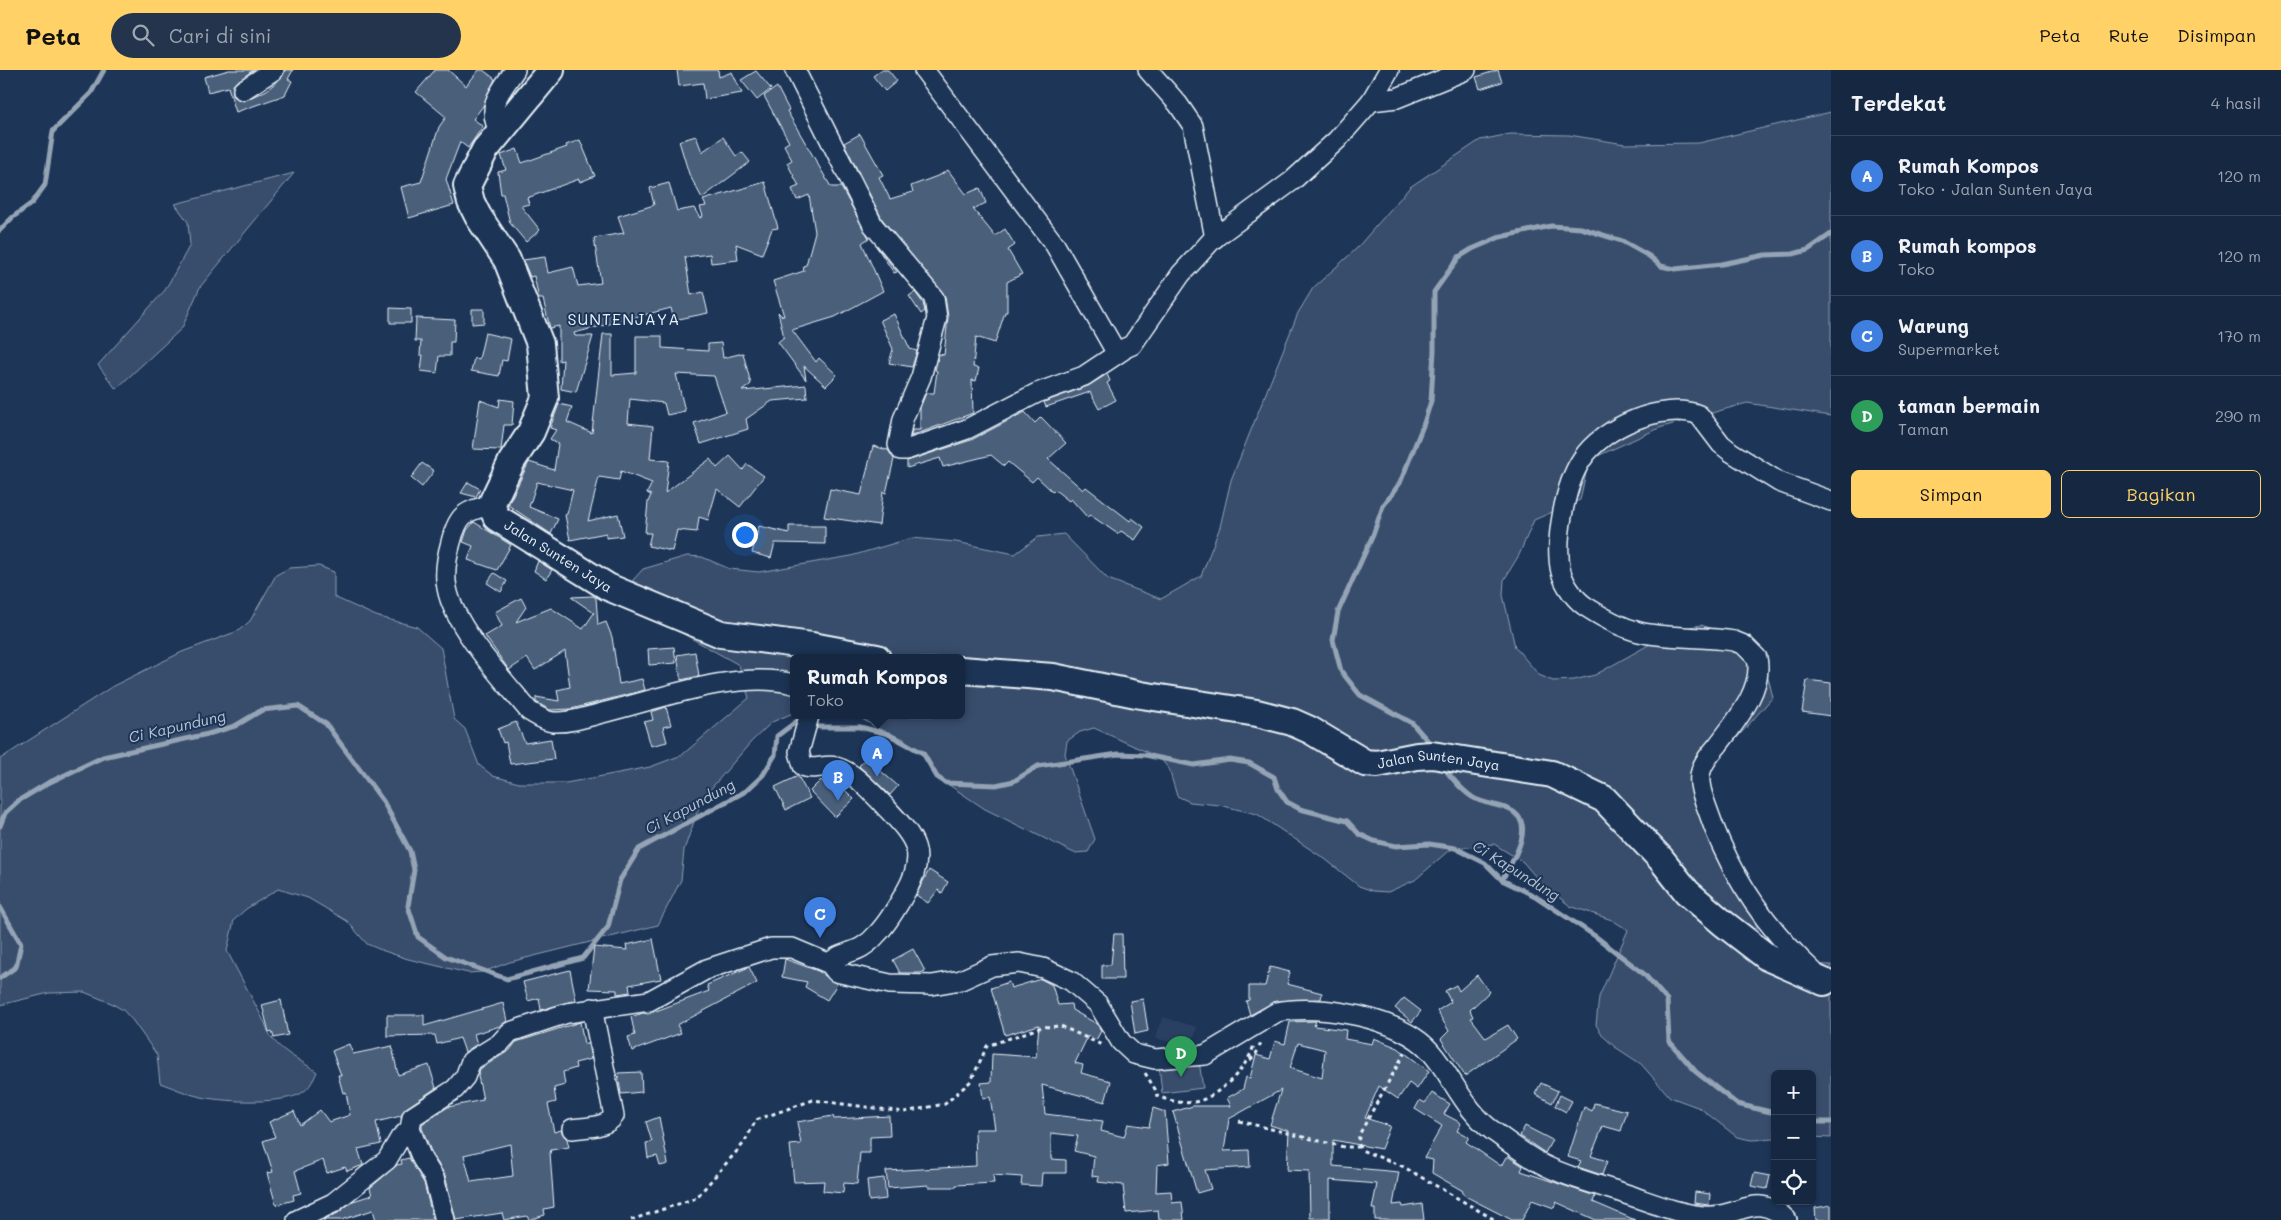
<!DOCTYPE html>
<html lang="id">
<meta charset="utf-8">
<style>
body{margin:0;font-family:Mali,sans-serif;background:#23344c;color:#f1f3f6}
.controls{position:absolute;right:15px;bottom:15px;display:grid;overflow:hidden;border-radius:8px;box-shadow:0 1px 4px #0004}
.controls button{width:45px;height:45px;display:grid;place-items:center;padding:0;border:0;border-bottom:1px solid #35445a;background:#162841;color:#f1f3f6;font:25px sans-serif}
.you{position:absolute;left:744px;top:464px;width:18px;height:18px;margin:-12px;border:4px solid #fff;border-radius:50%;background:#1a73e8;box-shadow:0 0 0 8px #1a73e833}
.badge{display:grid;place-items:center;width:32px;height:32px;border-radius:50%;background:#ffd166;color:#fff;font-size:16px;font-weight:700}
.pin{position:absolute;translate:-50% -41px;filter:drop-shadow(0 1px 2px #0008)}
.pin::after{content:'';position:absolute;top:26px;width:18px;height:15px;background:inherit;clip-path:polygon(0 0,100% 0,50% 100%)}
.popup{position:absolute;left:790px;top:584px;width:175px;height:65px;box-sizing:border-box;display:grid;place-content:center;border-radius:8px;background:#162841;filter:drop-shadow(0 1px 4px #0005);font-size:16px;white-space:nowrap;color:#9ea6b1}
.popup b{font-size:19px;color:#f1f3f6}
.popup::after{content:'';position:absolute;left:50%;top:100%;margin-left:-10px;border:10px solid transparent;border-top-color:#162841}
.list{margin:0;padding:0;list-style:none}
h2{display:flex;justify-content:space-between;align-items:center;height:65px;margin:0;padding:0 20px;font-size:21px}
h2 small{font-size:16px;font-weight:400;color:#9ea6b1}
.list li{display:grid;grid-template-columns:32px 1fr auto;gap:15px;align-items:center;box-sizing:border-box;height:80px;padding:0 20px;border-top:1px solid #35445a}
.list b{display:block;font-size:19px;white-space:nowrap}
.list p{margin:0;font-size:16px;white-space:nowrap;color:#9ea6b1}
.list em{font-size:16px;font-style:normal;color:#9ea6b1}
.actions{display:flex;gap:10px;padding:15px 20px}
.actions a{flex:1;padding:11px 0;border:1px solid #ffd166;border-radius:8px;text-align:center;font-size:18px;color:#ffd166}
.actions .main{background:#ffd166;color:#111}
.icon{flex:none;width:28px;height:28px;fill:none;stroke:currentColor;stroke-width:2;stroke-linecap:round;stroke-linejoin:round}
.map{position:relative;flex:none;width:1831px;height:1150px;overflow:hidden}
header{display:flex;align-items:center;gap:30px;box-sizing:border-box;height:70px;padding:0 25px;background:#ffd166;color:#111}
header strong{font-size:24px}
nav{display:flex;gap:28px;margin-inline-start:auto;font-size:18px}
.search{width:350px;height:45px;background:#23344c;display:flex;align-items:center;gap:12px;box-sizing:border-box;padding:0 18px;border-radius:28px;color:#9ea6b1;font-size:19px}
main{display:flex}
aside{flex:1;background:#162841}
.map>svg:first-child{display:block}
</style>
<header>
<strong>Peta</strong>
<div class="search"><svg class="icon" aria-label="search" viewBox="0 0 24 24"><circle cx="10" cy="10" r="6"/><path d="M15 15l6 6"/></svg>Cari di sini</div>
<nav><a>Peta</a><a>Rute</a><a>Disimpan</a></nav>
</header>
<main>
<div class="map">
<svg width="1831" height="1150" viewBox="0 0 1831 1150">
<rect width="100%" height="100%" fill="#1d3557"/>
<filter id="ink" filterUnits="userSpaceOnUse"><feTurbulence type="fractalNoise" baseFrequency=".02" numOctaves="2"/><feDisplacementMap in="SourceGraphic" scale="10" xChannelSelector="R" yChannelSelector="G"/><feConvolveMatrix kernelMatrix="1 2 1 2 8 2 1 2 1" color-interpolation-filters="sRGB"/></filter>
<g filter="url(#ink)">
<path fill="#2a4162" d="M1162 947 1197 957 1191 978 1156 968Z"/>
<g fill="#374d6c" stroke="#909fb2">
<path d="M1831 42V346L1747 333 1659 358 1589 390 1580 430 1534 450 1519 485 1504 510 1503 525 1515 577 1539 605 1553 611 1574 610 1595 605 1677 559 1701 555 1742 568 1763 589 1773 627 1714 694 1696 730 1760 864 1794 894 1831 895V1068L1812 1067V1004H1775V1069L1751 1070 1737 1067 1700 1038 1670 1027 1641 994 1615 977 1604 967 1596 955 1599 927 1628 860 1612 850 1570 836 1541 813 1523 792 1494 774 1455 778 1447 782 1415 810 1388 822 1373 821 1359 816 1325 789 1257 744 1219 735 1190 732 1177 726 1169 699 1160 688 1094 658 1080 662 1067 671 1065 684 1095 769 1088 782 1074 783 985 739 937 707 923 683 902 668 888 664 857 646H961V588H793V643L772 652 751 672 702 729 684 780 681 810 658 855 510 892 483 902 468 903 408 889 381 880 367 874 347 851 308 828 278 819 246 839 234 850 227 881 265 953C272 979 297 987 317 1002 313 1011 308 1021 298 1025 275 1034 221 1032 197 1026 184 1023 172 1017 160 1013L157 985 133 951 123 940 111 933 84 922 49 923 0 935V689L113 616 182 582 238 561 250 551 276 505 289 498 319 496 334 502V527L376 546 417 557 441 578 454 649 465 659 479 695 493 706 519 713H566L650 697 682 685 749 628 739 595 653 547 635 524 633 510 643 499 687 486 702 487 730 499 759 502 851 486 912 468 956 472 1015 484 1038 467 1064 464 1108 509 1161 529 1201 506 1220 457 1231 410 1298 243 1313 218 1356 179 1410 117 1480 70 1510 64 1569 65 1625 74 1699 73Z"/>
<path d="M294 103 200 217 182 258 116 319 98 295 165 220 190 175 188 152 175 134Z"/>
<path d="M1199 991 1203 1018 1162 1023 1159 996Z"/>
</g>
<g fill="none" stroke-linecap="round" stroke-linejoin="round">
<g stroke="#95a4b5" stroke-width="5">
<path d="M0 160 13 147 32 133 45 115 53 61 91 23 104 0"/>
<path d="M811 655 820 657H860L888 664 923 683 937 707 946 713 996 715 1014 711 1038 696 1118 684 1145 685 1194 695 1230 690 1249 693 1274 707 1278 719 1287 732 1300 739 1347 751 1359 764 1374 771 1396 776 1429 774 1455 778 1485 793 1502 810 1535 826 1595 866 1644 904 1667 930 1669 971 1696 1002 1737 1034 1775 1043"/>
<path d="M1434 678 1412 653 1360 625 1341 601 1333 570 1338 542 1373 465 1383 436 1400 413 1424 353 1431 331 1434 280V222L1459 187 1472 179 1500 167 1551 156 1581 158 1622 171 1649 186 1661 196 1675 199 1722 194 1765 185 1793 184 1808 180 1831 164"/>
<path d="M1443 696C1450 707 1462 720 1472 727 1484 735 1501 734 1512 741 1537 756 1511 793 1502 810"/>
<path d="M0 756 5 743 18 731 48 713 103 687 208 664 235 656 262 640 298 636 326 654 383 731 410 781 414 800 408 836 418 867 446 887 507 909 583 888 608 857 620 810 639 779 746 721 763 705 775 685 777 666 797 651 802 652"/>
<path d="M0 837 21 874 16 897 0 908"/>
<path d="M1812 1052H1831"/>
</g>
</g>
<g fill="#495e7a" stroke="#e8f1f8" fill-rule="evenodd">
<path d="M229 0H253L233 15V26L243 31 267 20 280 9 285 0H293L288 9 292 11 285 25 236 42 228 17 208 22 204 7Z"/>
<path d="M435 0H448L466 16 479 0H483L495 9 483 36 473 49 483 56 468 78 460 72 446 109 454 135 409 148 401 117 421 112 439 57 446 47 416 22Z"/>
<path d="M677 0H718L719 7 732 2 742 23 705 29 703 13 679 16Z"/>
<path d="M881 0H888L897 11 885 21 873 6Z"/>
<path d="M1498 0 1502 12 1480 19 1476 7Z"/>
<path d="M756 1 771 19 757 30 741 10Z"/>
<path d="M777 17 789 40 787 41 831 117H841L869 168 862 173 883 221 835 247 792 260 816 292 819 288 837 305 826 316 804 296 806 310 778 272 784 267 778 242 782 246H784L773 211 804 201 803 196 806 195 815 162 809 125 797 130 792 119 799 116 787 93 792 90 784 75 789 72 764 26Z"/>
<path d="M860 64 883 105 879 107 890 129 913 122 911 116 940 105 948 100 966 124 980 118 986 133 973 139 995 166 1005 159 1015 175 1008 180 1022 204 1007 212V242H1005L995 273 976 267 973 297 979 298 976 311 972 310 973 343 911 366 912 360H920V338L926 323H934L937 301 935 300 939 284 944 285 948 247 945 226 882 149 844 73Z"/>
<path d="M696 66 702 82 723 67 736 86 742 82 750 92 702 128 689 104 679 71Z"/>
<path d="M580 70 595 106 580 112 579 109 527 128 529 134 521 136 540 160 526 172 510 153 503 124H501L498 102 506 100 501 85 517 79 522 93 567 77 566 75Z"/>
<path d="M765 112 778 158 772 159 762 184 736 174 738 190 711 193 710 184 685 187 691 225 703 222 708 243 674 250 671 238 574 263 575 266H593L576 322 561 319 563 290 559 291V256L550 258 543 229H539L534 206 530 207 523 190 545 187 548 203 573 197 578 216 601 213 594 168 624 163 618 146 654 135 650 118 669 113 677 141 694 138 700 148 703 146 700 137 706 136 703 130Z"/>
<path d="M876 176 897 202 894 203Z"/>
<path d="M915 222 923 233 925 241 921 244 909 226Z"/>
<path d="M390 238 411 239V253H390Z"/>
<path d="M472 239H484V253L472 254Z"/>
<path d="M894 244 910 279 917 281 912 297 889 293 893 279 880 250Z"/>
<path d="M416 248 455 250 454 272H450V286H439L437 303 421 301 423 285H420L421 271H415Z"/>
<path d="M485 263 511 269 507 291 502 290 499 306 471 301 474 288 479 289Z"/>
<path d="M603 264H612V305L636 303V266H662V278L708 281V274L721 273 723 288 743 283 751 314 742 321 806 315 807 328 772 331 746 349 748 359 701 374 694 353 726 342 714 306 676 304 685 341 667 345 664 333 630 329 628 353 653 356 650 389 669 391 665 423 710 389 717 398 730 386 743 400 747 394 764 406 740 437 717 419 708 450 699 447 697 462 677 460 672 481 648 476 651 463H645L648 432 651 425 647 423 652 413 621 401 619 410 599 407 588 451 618 444 623 466 606 468V463L570 470 565 445 567 444 573 420 537 412 529 437 558 449 551 464 508 435 529 392 554 400 558 374 550 369 556 360 550 358 559 334 572 337 567 352 592 363Z"/>
<path d="M1107 304 1110 311 1107 313 1116 330 1099 339 1090 322 1046 337 1044 332 1088 316Z"/>
<path d="M500 329 514 331 512 355H504L501 380 473 379 480 330 499 337Z"/>
<path d="M1025 342 1035 353 1041 347 1066 373 1048 389 1083 420 1086 417 1130 451 1132 448 1144 457 1135 470 1121 461 1118 464 1090 445 1087 447 1071 429 1069 431 1055 420 1053 422 1037 407 1032 412 1008 392 1004 396 991 385 943 397 940 388 907 398V391L971 370Z"/>
<path d="M873 376 888 380 894 389 886 423 883 422 879 455 824 447 830 419 861 425Z"/>
<path d="M422 393 434 401 422 417 411 408Z"/>
<path d="M468 412 480 419 476 427 461 423Z"/>
<path d="M474 452 511 475 497 500 468 490 473 476 463 472 467 460Z"/>
<path d="M759 456 789 463V456H825V474L775 473 771 488 752 483Z"/>
<path d="M538 491 552 500 546 509 534 501Z"/>
<path d="M494 503 507 511 501 522 487 513Z"/>
<path d="M593 526 596 528 598 555 606 552 612 567 619 614 642 609 645 620 571 639 550 640 536 632V627L559 631 557 620 570 617 565 581 535 600 527 588 509 600 485 566 502 556 495 542 521 528 526 537 516 552 551 538 583 559 594 543 571 527Z"/>
<path d="M674 577 676 593 649 595 648 579Z"/>
<path d="M695 582 699 606 681 610 677 585Z"/>
<path d="M1807 610 1831 613V646L1802 642Z"/>
<path d="M666 637 671 655 663 657 667 672 651 676 644 652 653 650 651 642Z"/>
<path d="M516 652 525 673 551 669 554 689 510 694 506 672 503 673 498 659Z"/>
<path d="M866 688 898 716 890 725 859 696Z"/>
<path d="M798 706 810 728 786 740 775 717Z"/>
<path d="M821 710 832 722 842 717 854 729 835 747 810 721Z"/>
<path d="M929 800 948 812 942 823 938 820 928 833 916 825Z"/>
<path d="M1114 864H1122L1123 909H1102V895H1111Z"/>
<path d="M653 869 661 909 629 915 630 922 617 924V920L589 919 594 877 627 880 626 875Z"/>
<path d="M913 879 925 901 921 903H900L893 890Z"/>
<path d="M785 889 818 901 837 914 827 930 805 917 807 912 782 907Z"/>
<path d="M749 897 757 913 677 955 681 963 632 981 628 967 635 965 631 947 643 943 648 944 709 921 707 915Z"/>
<path d="M1270 897 1290 902 1287 914 1322 923 1321 929 1276 931 1250 945 1246 931 1249 930V916H1265Z"/>
<path d="M570 900 576 930 541 940 539 928 528 931 523 912Z"/>
<path d="M1477 905 1489 922 1470 940 1473 947 1471 948 1486 968 1508 955 1517 969 1465 1006 1441 969 1449 961 1437 941 1451 932 1445 921 1456 915 1459 921Z"/>
<path d="M1041 909 1052 915 1058 935 1071 934 1072 940 1097 954 1101 961 1096 970 1088 966 1075 993 1083 995 1081 1003 1111 1011 1105 1032 1042 1015 1045 1044 1103 1051 1101 1061 1124 1067 1128 1054 1149 1057 1153 1038 1165 1042 1169 1093 1157 1095 1156 1122 1171 1121 1172 1133 1182 1132 1184 1150H1159L1158 1140 1126 1143 1123 1115 1098 1112 1099 1107 1092 1106 1094 1086 1074 1081 1078 1066 1051 1063V1089L1066 1090V1103H1042L1041 1116 1021 1115 1022 1107 993 1105 994 1113 956 1115V1117H928V1115L888 1118 886 1101 976 1096 975 1059H995L990 1027 983 1028 981 1013 991 1012 992 984 1036 987 1039 955 1005 965 991 918 1009 912 1011 918Z"/>
<path d="M1404 928 1421 941 1412 952 1395 938Z"/>
<path d="M1143 929 1148 961 1135 964 1130 931Z"/>
<path d="M281 930 288 965 274 968 272 961 269 962 262 935Z"/>
<path d="M503 933 507 951 500 956 474 964 477 974 465 982 460 968 437 974 435 965 387 966V945H424V956Z"/>
<path d="M1316 951 1314 956 1346 960 1345 969 1372 974 1374 968 1398 978 1429 1001 1417 1019 1409 1013 1398 1029 1379 1016 1365 1048 1390 1056 1381 1079 1333 1070V1096L1399 1102 1393 1135 1402 1134 1403 1137 1422 1134 1424 1150H1375V1139H1372L1377 1114 1330 1110V1148H1310L1309 1101 1287 1100 1289 1061 1270 1055 1281 1020 1229 1049 1224 1081 1249 1080 1250 1097 1205 1100 1211 1119 1197 1123 1173 1042 1193 1036H1231L1227 1028 1243 1019 1246 1007 1250 1008 1256 985 1270 989 1275 971 1285 974 1290 952ZM1298 973 1325 980 1322 1008 1290 998Z"/>
<path d="M580 952 584 974H588L591 989 575 993 576 998 563 1002 565 1015 554 1018 556 1032 548 1034 554 1062 561 1060 567 1069 569 1077 551 1080 550 1083 554 1137 544 1139 545 1145 529 1150 527 1146 504 1150 502 1143 456 1150 445 1105 432 1084 422 1058V1054L448 1037 483 1030 478 1006 480 999 510 980 516 972ZM510 1074 513 1106 471 1112 464 1085Z"/>
<path d="M349 974 353 984 392 976 398 1005 429 995 436 1018 406 1038 401 1046 376 1052 381 1074 358 1079 363 1095 361 1096 347 1101 345 1097 327 1103 323 1090 295 1101 301 1123 293 1125 294 1130 276 1135 267 1103 273 1102 263 1071 275 1067 269 1052 294 1041 300 1055 320 1040 329 1052 350 1045 346 1022 343 1023 338 1005H341L332 981Z"/>
<path d="M641 1002 642 1022 621 1024 618 1003Z"/>
<path d="M1541 1013 1558 1021 1552 1033 1535 1024Z"/>
<path d="M1432 1023 1450 1034 1444 1044 1461 1053 1457 1061 1469 1067 1466 1072 1501 1096 1506 1087H1509L1523 1096 1521 1101 1595 1126 1593 1132 1635 1150H1596L1556 1132 1554 1138 1532 1130 1522 1150H1512L1467 1127 1462 1123 1463 1121 1432 1103 1433 1090 1424 1088 1442 1056 1415 1039 1420 1030 1425 1033Z"/>
<path d="M1560 1025 1572 1031 1566 1042 1555 1036Z"/>
<path d="M1594 1033 1627 1041 1621 1061 1603 1056 1591 1086 1607 1091 1602 1105 1578 1097 1581 1091 1568 1087 1584 1037 1592 1041Z"/>
<path d="M833 1046 834 1049 889 1046 890 1066 870 1067V1083H860L857 1114 844 1113 843 1123 823 1121 824 1111 794 1112 790 1075 801 1074 797 1052Z"/>
<path d="M659 1047 668 1094 660 1096 657 1086 648 1088 646 1073 652 1072 646 1052Z"/>
<path d="M1525 1056 1552 1070 1545 1083 1520 1066Z"/>
<path d="M409 1088 424 1113 433 1150H376L373 1140 341 1150H323L338 1143 353 1131 372 1125 370 1118 397 1095 402 1094 401 1090Z"/>
<path d="M1754 1103 1770 1106 1767 1119 1751 1116Z"/>
<path d="M884 1108 886 1129 869 1131 867 1110Z"/>
<path d="M1695 1122 1710 1124 1709 1135 1694 1133Z"/>
<path d="M1831 1135V1150H1816L1815 1138Z"/>
</g>
<g fill="none" stroke-linecap="round" stroke-linejoin="round">
<defs>
<g id="minor">
<path d="M795 0 873 155 934 228 937 248 921 307 903 349 898 375 901 380H906L967 359 1037 323 1084 306 1123 280"/>
<path d="M924 0 1055 175 1116 282 1132 275 1181 204 1213 169 1292 111 1337 70 1371 31 1389 0"/>
<path d="M1148 0 1178 34 1193 56 1215 168"/>
<path d="M243 20 274 0"/>
<path d="M1371 31 1397 28 1466 0"/>
<path d="M499 61C486 35 500 22 515 0"/>
<path d="M491 435C464 441 458 445 451 472 447 486 444 504 447 518 454 557 503 609 529 641 536 645 544 651 553 652 570 653 590 646 606 642 659 629 739 599 793 614"/>
<path d="M809 646 799 682 803 696C812 701 825 694 836 697 854 702 868 719 881 732 911 765 931 779 905 823 897 837 888 853 877 864 873 869 867 874 862 877 853 883 835 884 830 894"/>
<path d="M1814 902C1765 857 1728 801 1707 738 1703 727 1697 712 1701 701 1703 692 1712 682 1718 675 1735 652 1764 619 1757 588L1744 575 1734 571C1703 566 1669 569 1639 562 1623 558 1602 547 1588 538 1576 531 1565 516 1561 502 1554 472 1565 414 1582 389 1603 357 1663 331 1699 345L1721 374 1731 382 1779 412 1831 431"/>
<path d="M410 1059 422 1089 434 1108 445 1150"/>
<path d="M572 1059C586 1057 606 1058 614 1046L592 938"/>
<path d="M297 1150 333 1133 387 1090 400 1068 410 1059 412 1047 455 1019 465 1007 471 991 500 973 510 962 567 943 649 931 707 899 771 878H792L830 894 836 902 890 914 932 915 961 910 992 896 1019 893 1043 898 1071 911 1098 934 1121 972 1134 984 1155 989 1205 985 1277 942C1319 933 1401 948 1430 981 1453 1007 1464 1040 1493 1061 1508 1072 1524 1084 1540 1093 1569 1109 1609 1117 1640 1129 1660 1136 1682 1144 1703 1146 1739 1149 1756 1119 1787 1150"/>
</g>
<g id="secondary">
<path id="s1" d="M551 0 485 80 467 116 471 132 478 146 507 190 540 274 545 328 531 362 512 391 491 435 497 448 608 517 721 564 812 576 877 588"/>
<path id="s2" d="M961 600 1053 607 1141 625 1257 643 1292 652 1310 660 1365 693 1377 694 1417 686 1432 685 1552 704 1604 729 1661 789 1687 822 1723 853 1767 887 1824 912"/>
</g>
</defs>
<use href="#minor" stroke="#e8f1f8" stroke-width="22"/>
<use href="#secondary" stroke="#e8f1f8" stroke-width="30"/>
<g stroke="#e8f1f8" stroke-width="3" stroke-dasharray="4 4" stroke-linecap="butt">
<path d="M1405 982 1360 1063C1358 1069 1358 1074 1361 1080L1402 1096 1495 1150"/>
<path d="M1250 990 1256 984 1262 971"/>
<path d="M1145 1003 1155 1019 1157 1026C1170 1031 1185 1035 1199 1031 1220 1025 1250 995 1254 974"/>
<path d="M1239 1051 1344 1077H1359"/>
<path d="M631 1150 696 1128 744 1073 756 1050 813 1030 904 1042 945 1034 971 1011 987 976 1042 957 1061 956 1104 976"/>
</g>
<use href="#minor" stroke="#1d3557" stroke-width="19"/>
<use href="#secondary" stroke="#1d3557" stroke-width="26"/>
</g>
</g>
<g text-anchor="middle" stroke-width="4" stroke-linejoin="round" paint-order="stroke">
<g font-size="14" fill="#e8f1f8" stroke="#1d3557">
<text dy="5" stroke="none"><textPath href="#s1" startOffset="580">Jalan Sunten Jaya</textPath></text>
<text dy="5" stroke="none"><textPath href="#s2" startOffset="494">Jalan Sunten Jaya</textPath></text>
</g>
<g font-size="15" font-style="italic" fill="#b7c4d1" stroke="#1d3557">
<text transform="translate(177 657) rotate(-13)" y="5">Ci Kapundung</text>
<text transform="translate(690 737) rotate(-28)" y="5">Ci Kapundung</text>
<text transform="translate(1516 801) rotate(32)" y="5">Ci Kapundung</text>
</g>
<g font-size="16" letter-spacing="1" fill="#e8f1f8" stroke="#1d3557">
<text x="624" y="255">SUNTENJAYA</text>
</g>
</g>
</svg>
<div class="controls">
<button>+</button>
<button>−</button>
<button><svg class="icon" aria-label="locate" viewBox="0 0 24 24"><circle cx="12" cy="12" r="6"/><path d="M12 2v4M12 18v4M2 12h4M18 12h4"/></svg></button>
</div>
<div class="you"></div>
<div class="pin badge" style="left:877px;top:707px;background:#3f7fe0">A</div>
<div class="popup"><b>Rumah Kompos</b>Toko</div>
<div class="pin badge" style="left:838px;top:731px;background:#3f7fe0">B</div>
<div class="pin badge" style="left:820px;top:868px;background:#3f7fe0">C</div>
<div class="pin badge" style="left:1181px;top:1007px;background:#2e9e5b">D</div>
</div>
<aside>
<h2>Terdekat<small>4 hasil</small></h2>
<ul class="list">
<li><span class="badge" style="background:#3f7fe0">A</span><div><b>Rumah Kompos</b><p>Toko · Jalan Sunten Jaya</p></div><em>120 m</em></li>
<li><span class="badge" style="background:#3f7fe0">B</span><div><b>Rumah kompos</b><p>Toko</p></div><em>120 m</em></li>
<li><span class="badge" style="background:#3f7fe0">C</span><div><b>Warung</b><p>Supermarket</p></div><em>170 m</em></li>
<li><span class="badge" style="background:#2e9e5b">D</span><div><b>taman bermain</b><p>Taman</p></div><em>290 m</em></li>
</ul>
<div class="actions"><a class="main">Simpan</a><a>Bagikan</a></div>
</aside>
</main>
